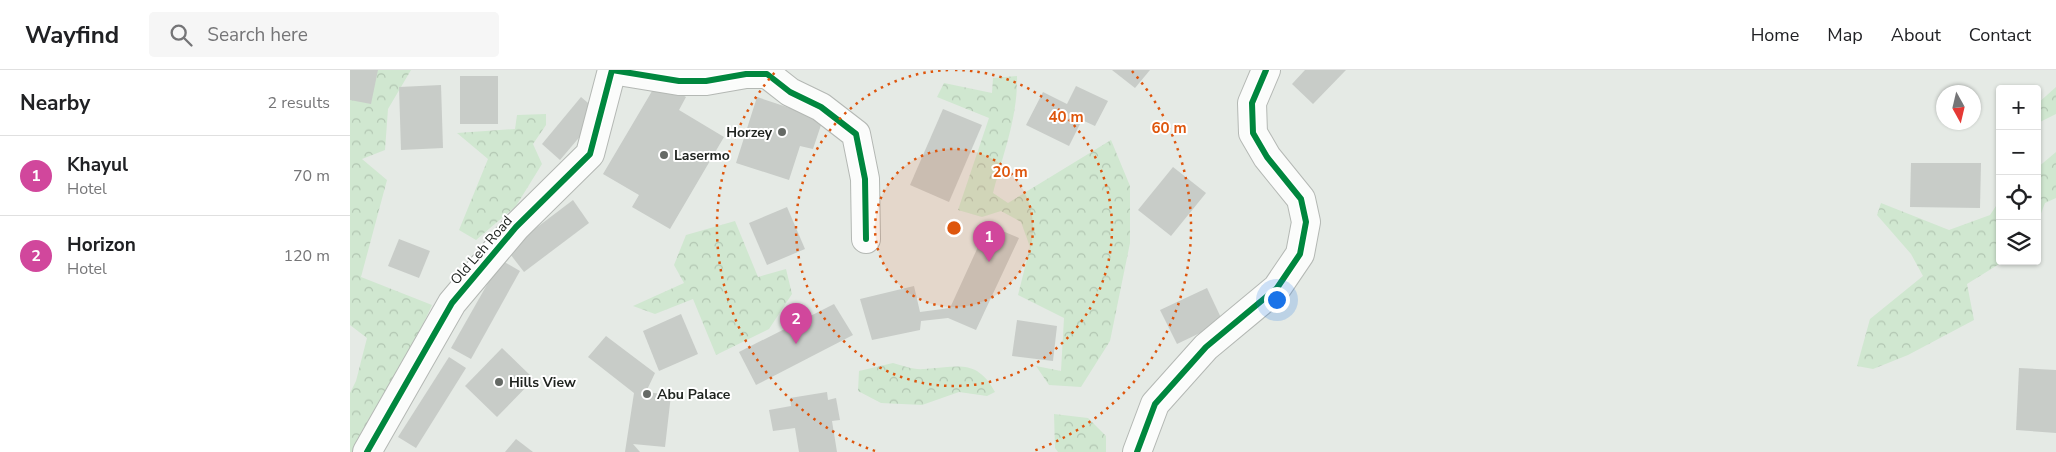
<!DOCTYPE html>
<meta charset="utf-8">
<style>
body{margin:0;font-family:"Nunito Sans",sans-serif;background:#f6f6f6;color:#202124}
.controls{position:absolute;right:15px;top:15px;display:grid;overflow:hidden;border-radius:5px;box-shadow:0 1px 4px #0004}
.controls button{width:45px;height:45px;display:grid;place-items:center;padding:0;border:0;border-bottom:1px solid #e0e0e0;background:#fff;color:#202124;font:25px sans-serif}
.compass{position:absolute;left:1586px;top:15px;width:45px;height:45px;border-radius:50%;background:#fff;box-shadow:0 1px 4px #0004;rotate:172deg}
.you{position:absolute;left:926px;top:229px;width:18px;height:18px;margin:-12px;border:4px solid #fff;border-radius:50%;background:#1a73e8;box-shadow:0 0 0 8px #1a73e833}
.badge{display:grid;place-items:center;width:32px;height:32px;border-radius:50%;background:#656965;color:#fff;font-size:16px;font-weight:700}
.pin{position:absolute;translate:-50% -41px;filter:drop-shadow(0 1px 2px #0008)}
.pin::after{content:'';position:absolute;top:26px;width:18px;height:15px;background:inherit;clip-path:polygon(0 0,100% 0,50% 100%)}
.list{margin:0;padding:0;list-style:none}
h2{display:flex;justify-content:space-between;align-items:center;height:65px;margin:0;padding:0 20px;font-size:21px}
h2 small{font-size:16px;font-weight:400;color:#757577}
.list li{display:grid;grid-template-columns:32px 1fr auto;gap:15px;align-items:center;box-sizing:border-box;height:80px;padding:0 20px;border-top:1px solid #e0e0e0}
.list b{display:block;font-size:19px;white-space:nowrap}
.list p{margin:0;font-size:16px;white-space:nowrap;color:#757577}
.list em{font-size:16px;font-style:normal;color:#757577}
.icon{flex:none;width:28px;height:28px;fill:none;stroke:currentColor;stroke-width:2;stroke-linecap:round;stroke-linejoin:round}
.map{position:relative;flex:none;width:1706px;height:382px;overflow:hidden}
header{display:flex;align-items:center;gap:30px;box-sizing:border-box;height:70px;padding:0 25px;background:#fff;border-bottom:1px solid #e0e0e0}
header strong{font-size:24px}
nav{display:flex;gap:28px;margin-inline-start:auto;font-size:18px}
.search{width:350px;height:45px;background:#f6f6f6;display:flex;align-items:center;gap:12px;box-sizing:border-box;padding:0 18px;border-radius:5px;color:#757577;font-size:19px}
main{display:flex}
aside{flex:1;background:#fff}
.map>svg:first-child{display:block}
</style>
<header>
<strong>Wayfind</strong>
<div class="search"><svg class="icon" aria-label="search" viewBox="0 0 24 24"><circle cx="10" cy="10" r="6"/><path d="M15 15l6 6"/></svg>Search here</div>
<nav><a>Home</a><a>Map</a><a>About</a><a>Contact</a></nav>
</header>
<main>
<aside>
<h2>Nearby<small>2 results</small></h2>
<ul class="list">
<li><span class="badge" style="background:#d1479c">1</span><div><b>Khayul</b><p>Hotel</p></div><em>70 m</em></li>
<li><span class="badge" style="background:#d1479c">2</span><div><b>Horizon</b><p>Hotel</p></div><em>120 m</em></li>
</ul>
</aside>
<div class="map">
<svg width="1706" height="382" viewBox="0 0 1706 382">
<defs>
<pattern id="forest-crowns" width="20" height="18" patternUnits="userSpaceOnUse" patternTransform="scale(1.25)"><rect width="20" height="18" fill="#d0e7d0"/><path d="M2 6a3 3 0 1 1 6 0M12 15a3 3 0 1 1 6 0" fill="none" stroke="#b2c6b2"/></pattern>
</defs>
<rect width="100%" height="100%" fill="#e5eae5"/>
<g fill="url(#forest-crowns)">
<path d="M0 0H61L38 39 35 80 12 89 37 110 11 207 82 235 43 319 9 382H0V323L6 311 17 268 0 255Z"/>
<path d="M667 6C668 47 653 84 643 123L658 133 761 70 780 116V173L760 271 731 317 699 315 686 296 711 301 714 248 668 225 680 177 671 152 651 141 632 147 608 140 639 48 587 27 594 13 642 23 643 8Z"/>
<path d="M1706 17V44L1690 52 1687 34Z"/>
<path d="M196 44V55L183 74 192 94 166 136 126 170 109 160 138 89 107 63 165 59 167 45Z"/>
<path d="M1706 82V128L1695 133 1687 154V98Z"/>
<path d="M1650 130V191H1654L1617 214 1624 250 1558 285 1523 299 1507 296 1520 249 1573 206 1561 184 1527 145 1531 133 1599 160 1640 145Z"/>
<path d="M385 151 408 207 436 199 442 224 419 259 366 285 343 229 305 244 283 236 334 213 324 195 336 165Z"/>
<path d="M543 293C553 296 564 300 574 299 606 298 626 287 645 322L637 326 609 322 572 335 531 333 508 321 509 301Z"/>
<path d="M704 344 738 348 756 366V382H708L705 378Z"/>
</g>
<g fill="#c8ccc8">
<path d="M0 0H28L21 34 0 30Z"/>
<path d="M762 0H800L785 18Z"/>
<path d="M955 0H996L963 34 942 14Z"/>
<rect x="110" y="6" width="38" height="48"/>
<path d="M308 11 336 27 329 40 374 67 320 159 282 137 289 125 253 104Z"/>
<path d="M91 15 93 78 51 80 49 17Z"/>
<path d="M726 16 758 31 745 56 732 50 719 76 676 55 693 22 717 34Z"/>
<path d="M231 27 250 43 210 90 192 74Z"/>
<path d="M407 27 473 49 463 79 450 76 439 110 386 93Z"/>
<path d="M593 39 632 55 599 132 560 115Z"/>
<path d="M1561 93H1631L1630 138 1560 137Z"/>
<path d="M823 97 856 123 821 166 788 140Z"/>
<path d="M223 130 239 153 174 202 157 180Z"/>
<path d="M437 137 455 179 417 195 399 153Z"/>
<path d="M638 155 669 168 626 260 598 248 571 251 570 260 522 270 510 229 564 216 570 242 600 238Z"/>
<path d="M49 169 80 181 69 208 38 196Z"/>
<path d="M151 190 170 201 121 289 101 278Z"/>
<path d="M857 218 873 252 827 274 810 240Z"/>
<path d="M484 234 503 265 406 315 389 282Z"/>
<path d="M331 244 348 284 309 301 293 261Z"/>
<path d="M667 250 707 256 703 291 662 286Z"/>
<path d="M256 266 305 303 296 322 321 325 315 377 283 374 290 382H275L284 323 238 287Z"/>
<path d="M152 278 184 309 147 347 115 316Z"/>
<path d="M99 287 116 298 66 378 48 367Z"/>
<path d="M1669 298 1706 300V363L1666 360Z"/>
<path d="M477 322 478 330 486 328 490 350 482 351 487 382H449L445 358 423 361 419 340 441 336 440 328Z"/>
<path d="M166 369 183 382H155Z"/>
</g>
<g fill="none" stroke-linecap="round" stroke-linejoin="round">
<defs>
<g id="minor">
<path d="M262 0 329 11H356L396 4H417L440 22 471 37 506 64 515 109 516 169"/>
<path d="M17 382 102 233 166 157 240 84 262 0"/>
<path d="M787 382 805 334 856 277 927 218 950 184 956 152 951 129 917 87 903 63 902 33 916 0"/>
</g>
</defs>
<use href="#minor" stroke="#b4b8b4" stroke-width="30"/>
<use href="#minor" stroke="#fbfcfb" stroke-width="28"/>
<defs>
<g id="cycleway">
<path d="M262 0 329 11H356L396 4H417L440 22 471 37 506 64 515 109 516 169"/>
<path d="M17 382 102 233 166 157 240 84 262 0"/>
<path d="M787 382 805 334 856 277 927 218 950 184 956 152 951 129 917 87 903 63 902 33 916 0"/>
</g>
</defs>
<use href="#cycleway" stroke="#fff" stroke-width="9"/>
<use href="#cycleway" stroke="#00873e" stroke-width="6"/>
</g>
<circle cx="604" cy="158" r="79" fill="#de560d" fill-opacity=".12"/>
<g fill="none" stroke="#de560d" stroke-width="2.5" stroke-dasharray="2.5 5">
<circle cx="604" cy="158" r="79"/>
<path d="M605 0A158 158 0 1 1 603 0"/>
<path d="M525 381A237 237 0 0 1 426 1M782 1A237 237 0 0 1 683 381"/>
</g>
<g fill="#656965" stroke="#fff" stroke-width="2">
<circle cx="432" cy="62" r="5"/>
<circle cx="314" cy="85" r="5"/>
<circle cx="149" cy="312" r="5"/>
<circle cx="297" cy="324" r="5"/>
</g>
<g text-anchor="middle" stroke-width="4" stroke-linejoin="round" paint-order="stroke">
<g font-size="14" font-weight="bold" fill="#202420" stroke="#fff" text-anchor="start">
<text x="422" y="67" text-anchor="end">Horzey</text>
<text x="324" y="90">Lasermo</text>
<text x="159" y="317">Hills View</text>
<text x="307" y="329">Abu Palace</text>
</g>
<g font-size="14" fill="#202420" stroke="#fff">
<text transform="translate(131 180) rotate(-49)" y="5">Old Leh Road</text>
</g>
</g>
<circle cx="604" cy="158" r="8" fill="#de560d" stroke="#fff" stroke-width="2.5"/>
<g font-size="15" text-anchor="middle" font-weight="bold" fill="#de560d" stroke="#fff" stroke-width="4" stroke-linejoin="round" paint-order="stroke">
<text x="716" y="52">40 m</text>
<text x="819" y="63">60 m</text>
<text x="660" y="107">20 m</text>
</g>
</svg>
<div class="controls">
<button>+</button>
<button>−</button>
<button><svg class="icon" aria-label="locate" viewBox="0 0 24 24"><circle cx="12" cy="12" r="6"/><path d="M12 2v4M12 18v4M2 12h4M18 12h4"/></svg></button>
<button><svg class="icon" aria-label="layers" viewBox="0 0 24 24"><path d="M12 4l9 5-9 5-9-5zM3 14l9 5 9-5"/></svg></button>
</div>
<svg class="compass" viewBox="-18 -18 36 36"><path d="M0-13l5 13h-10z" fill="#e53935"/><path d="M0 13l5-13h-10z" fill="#757577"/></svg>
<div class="you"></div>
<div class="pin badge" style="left:639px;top:192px;background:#d1479c">1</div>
<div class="pin badge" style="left:446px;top:274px;background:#d1479c">2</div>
</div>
</main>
